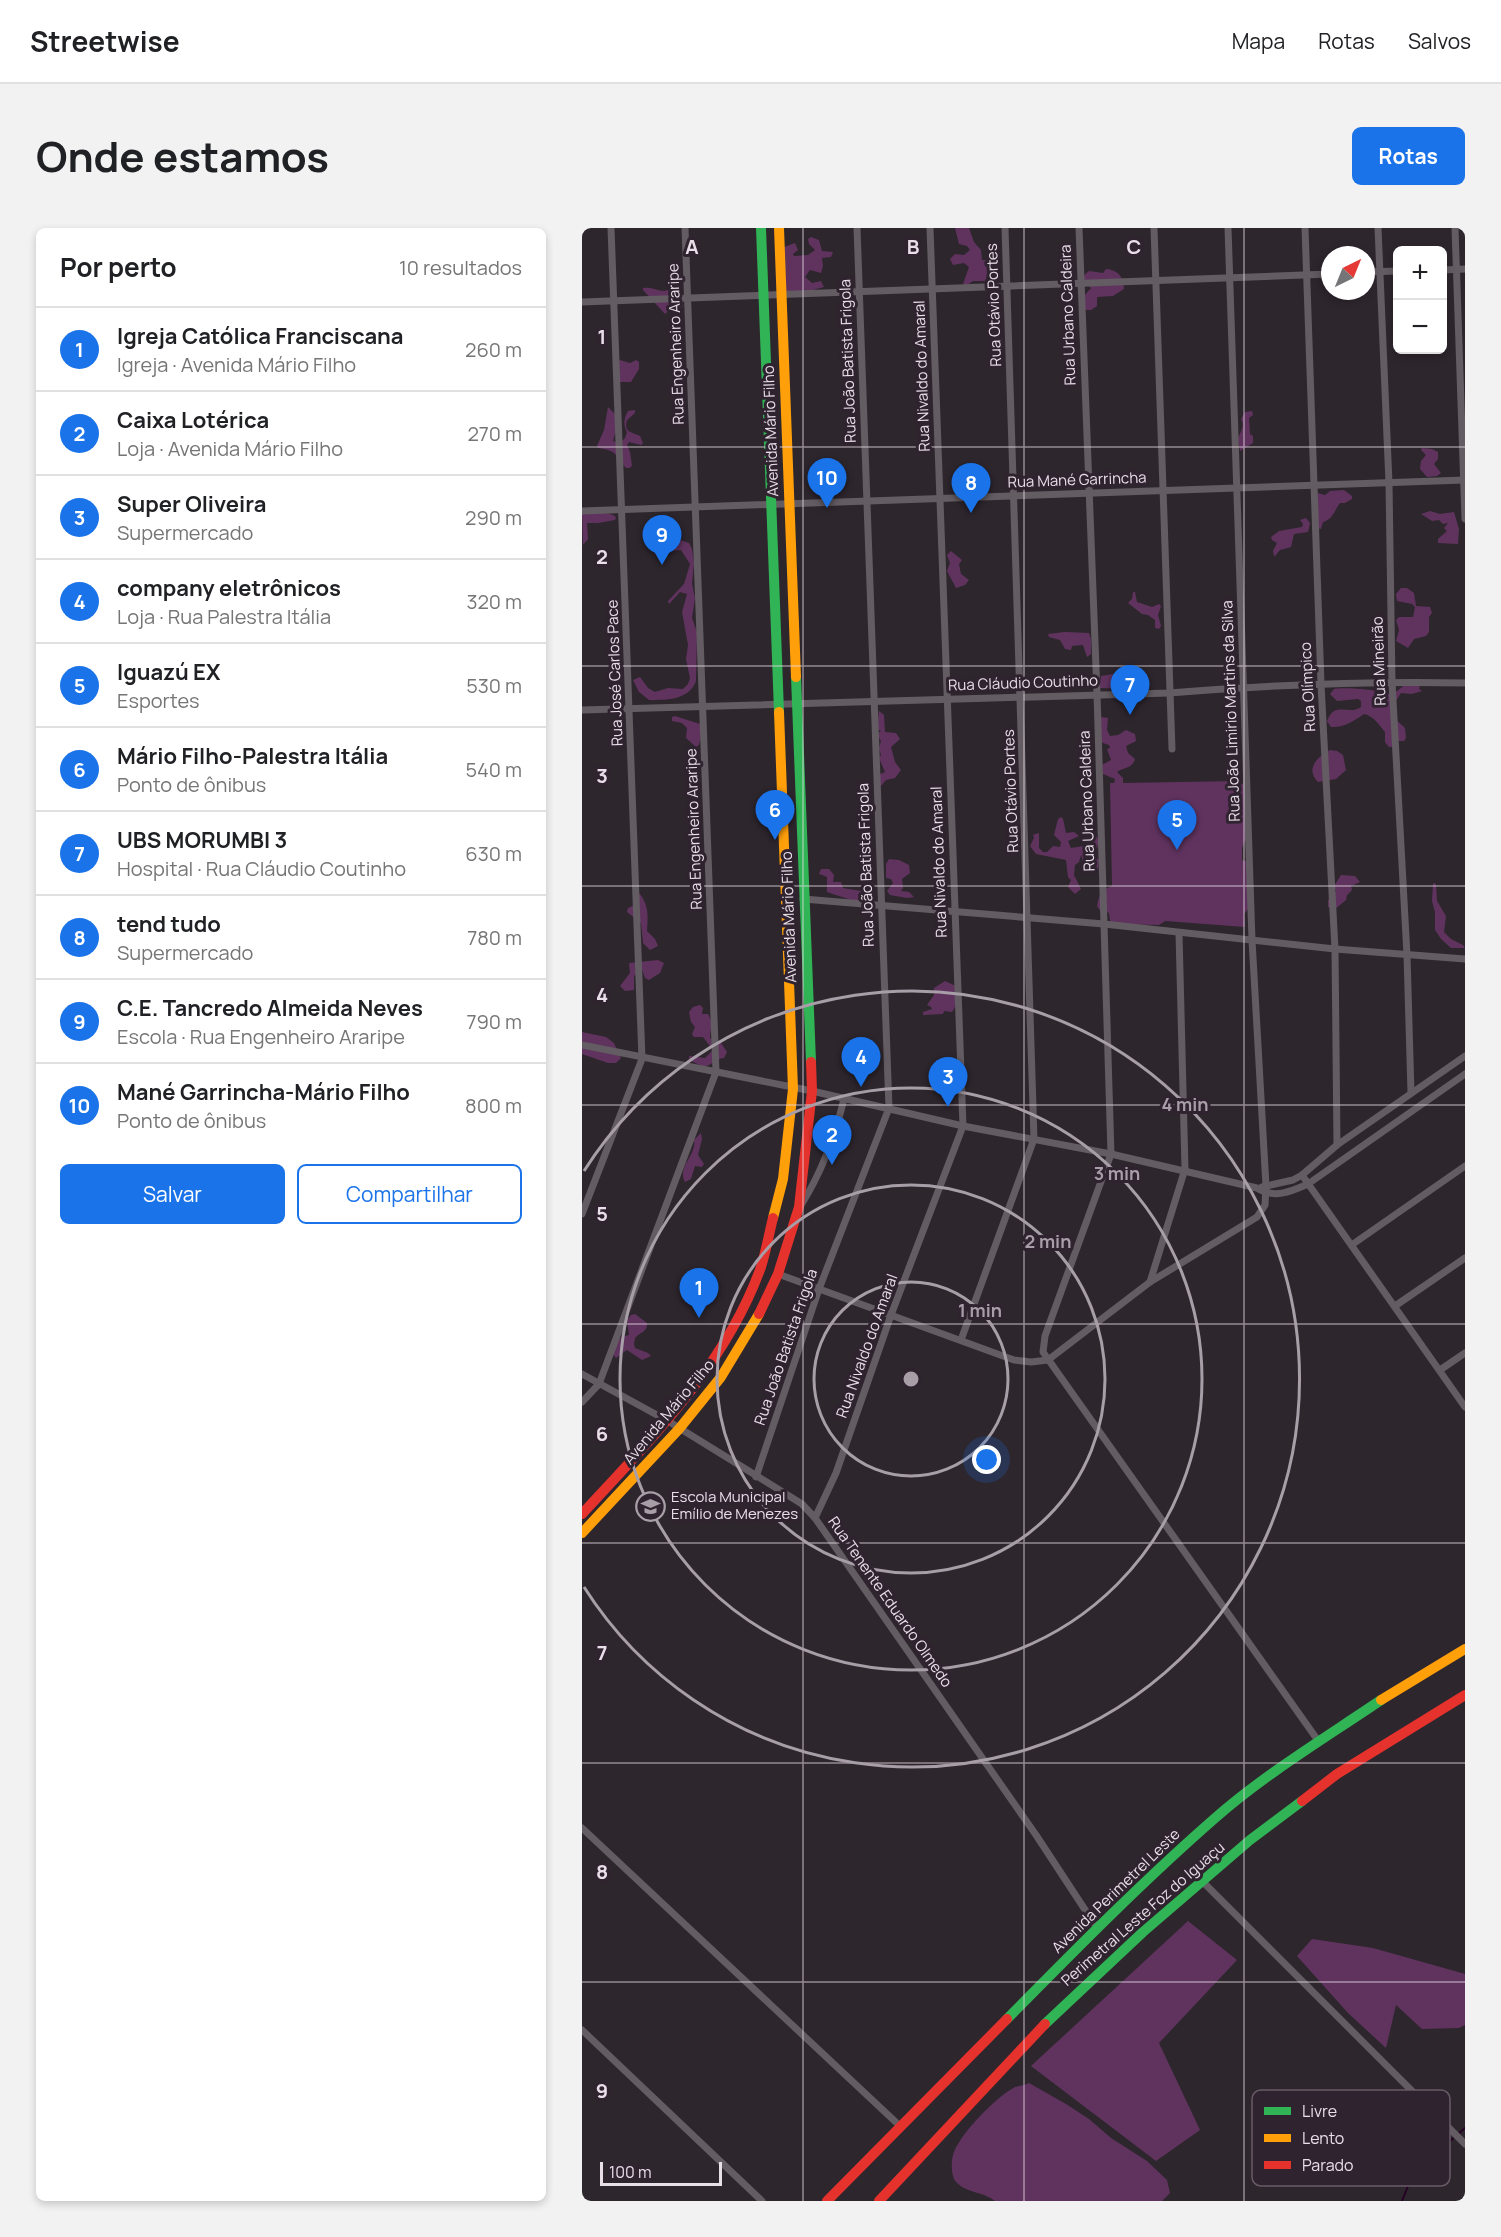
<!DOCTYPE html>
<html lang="pt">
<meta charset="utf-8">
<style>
body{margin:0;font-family:Manrope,sans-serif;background:#f2f2f2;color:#202124}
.controls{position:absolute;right:18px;top:18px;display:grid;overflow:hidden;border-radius:9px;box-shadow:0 3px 9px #0003}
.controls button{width:54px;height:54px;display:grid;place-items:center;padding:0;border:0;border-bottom:2px solid #e0e0e0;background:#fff;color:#202124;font:30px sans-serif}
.compass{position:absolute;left:739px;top:18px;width:54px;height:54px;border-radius:50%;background:#fff;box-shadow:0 3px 9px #0003;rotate:43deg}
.scale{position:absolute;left:18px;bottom:15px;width:122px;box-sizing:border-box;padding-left:6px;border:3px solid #e9dfe8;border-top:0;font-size:16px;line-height:21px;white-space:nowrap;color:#e9dfe8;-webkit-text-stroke:4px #302330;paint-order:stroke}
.you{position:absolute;left:405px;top:1232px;width:21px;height:21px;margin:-15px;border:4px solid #fff;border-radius:50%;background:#1a73e8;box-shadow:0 0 0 9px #1a73e833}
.badge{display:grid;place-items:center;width:39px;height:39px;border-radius:50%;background:#1a73e8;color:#fff;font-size:20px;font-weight:700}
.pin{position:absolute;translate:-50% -50px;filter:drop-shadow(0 2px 3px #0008)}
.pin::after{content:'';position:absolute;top:32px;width:21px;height:18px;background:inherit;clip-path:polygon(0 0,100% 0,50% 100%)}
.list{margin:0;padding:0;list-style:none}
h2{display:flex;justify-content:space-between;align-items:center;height:78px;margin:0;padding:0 24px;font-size:26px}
h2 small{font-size:20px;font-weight:400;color:#757577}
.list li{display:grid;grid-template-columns:39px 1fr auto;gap:18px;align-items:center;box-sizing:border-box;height:84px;padding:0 24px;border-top:2px solid #e0e0e0}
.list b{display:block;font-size:22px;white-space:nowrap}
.list p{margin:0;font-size:20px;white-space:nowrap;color:#757577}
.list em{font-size:20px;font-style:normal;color:#757577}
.actions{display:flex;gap:12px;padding:18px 24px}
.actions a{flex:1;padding:14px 0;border:2px solid #1a73e8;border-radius:9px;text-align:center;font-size:21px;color:#1a73e8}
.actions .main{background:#1a73e8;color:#fff}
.map{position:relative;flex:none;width:883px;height:1973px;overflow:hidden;border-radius:9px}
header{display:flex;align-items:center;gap:36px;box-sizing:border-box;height:84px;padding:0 30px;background:#fff;border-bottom:2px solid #e0e0e0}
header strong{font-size:28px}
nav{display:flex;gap:33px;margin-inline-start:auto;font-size:21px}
.intro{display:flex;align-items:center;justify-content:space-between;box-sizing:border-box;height:144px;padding:0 36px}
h1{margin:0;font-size:42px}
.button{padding:15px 27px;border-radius:9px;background:#1a73e8;color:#fff;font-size:21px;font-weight:700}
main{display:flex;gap:36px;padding:0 36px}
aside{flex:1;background:#fff;border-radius:9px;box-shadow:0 3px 9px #0003}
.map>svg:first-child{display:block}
</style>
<header>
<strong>Streetwise</strong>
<nav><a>Mapa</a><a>Rotas</a><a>Salvos</a></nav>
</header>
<div class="intro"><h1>Onde estamos</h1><a class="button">Rotas</a></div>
<main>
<aside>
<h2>Por perto<small>10 resultados</small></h2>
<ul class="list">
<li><span class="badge">1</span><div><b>Igreja Católica Franciscana</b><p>Igreja · Avenida Mário Filho</p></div><em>260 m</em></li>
<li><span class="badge">2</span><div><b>Caixa Lotérica</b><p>Loja · Avenida Mário Filho</p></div><em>270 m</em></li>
<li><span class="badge">3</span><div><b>Super Oliveira</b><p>Supermercado</p></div><em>290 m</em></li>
<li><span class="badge">4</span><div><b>company eletrônicos</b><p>Loja · Rua Palestra Itália</p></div><em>320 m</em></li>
<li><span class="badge">5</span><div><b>Iguazú EX</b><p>Esportes</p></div><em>530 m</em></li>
<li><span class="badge">6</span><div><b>Mário Filho-Palestra Itália</b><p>Ponto de ônibus</p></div><em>540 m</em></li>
<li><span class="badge">7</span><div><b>UBS MORUMBI 3</b><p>Hospital · Rua Cláudio Coutinho</p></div><em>630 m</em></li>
<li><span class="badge">8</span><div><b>tend tudo</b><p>Supermercado</p></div><em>780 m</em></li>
<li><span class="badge">9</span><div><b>C.E. Tancredo Almeida Neves</b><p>Escola · Rua Engenheiro Araripe</p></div><em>790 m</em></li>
<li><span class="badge">10</span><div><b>Mané Garrincha-Mário Filho</b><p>Ponto de ônibus</p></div><em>800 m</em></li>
</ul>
<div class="actions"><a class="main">Salvar</a><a>Compartilhar</a></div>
</aside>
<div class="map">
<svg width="883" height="1973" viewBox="0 0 883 1973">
<rect width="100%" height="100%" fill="#2d262d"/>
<g fill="#60335f">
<path d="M373 0H387L392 14 399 22 400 32H410L414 36 413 41 406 45 403 53H391L385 57 381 56 387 39 382 35 371 37 368 31 373 26 382 27 388 22 385 18 377 16Z"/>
<path d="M229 9 237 12 240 23 251 24 249 29 240 30 241 38 239 45 228 42 223 49 230 55 239 53 242 59 227 63H204L202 19 213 15 216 22 211 26 212 28 226 27 233 22 227 16 226 11Z"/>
<path d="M524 41C535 42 542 48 542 61L531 68 515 69V78L509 82H502V68L509 60 502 54 501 48 507 43 521 45Z"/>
<path d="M92 59 100 69 101 78 96 82 89 80 83 86 61 62V60C75 58 77 68 92 59Z"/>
<path d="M38 132 48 135 54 132 57 134V141L49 154H38L35 134Z"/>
<path d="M26 179 34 187V202L31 213 38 215 43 210 45 204C41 197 42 190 46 183L53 182V185L45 192C41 205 51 204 58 208L61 215 59 217 47 214 45 217 48 224 50 238 47 240H44C34 227 34 222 16 220L15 218 22 202Z"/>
<path d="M670 183 671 187 667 190 668 206 671 208V215L658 223 656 210C659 204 663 197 659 191L663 184Z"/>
<path d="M840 220 850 221 856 224V231L852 236 859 245 855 248 845 249 838 241 839 233 844 227 839 222Z"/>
<path d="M762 262 770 268V271L763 275H758C752 283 751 291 741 294L739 301 735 300 736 265 743 267 748 263Z"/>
<path d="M0 282C10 285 27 283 34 289L33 292 16 295H5L6 311 1 317Z"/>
<path d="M848 283 858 286 872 284 877 301 876 316 856 315V311L865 303 862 300 866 295 861 296 857 292 850 293 839 286Z"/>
<path d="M724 290 728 295 726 304 712 306 709 319 698 322 693 328H692L691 323 695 315 690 312 689 309 697 303 720 299 721 296 718 292Z"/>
<path d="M92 310 107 315 110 321 112 335 110 356 113 370 110 390 115 404 114 453C107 472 85 472 67 472L57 464 51 452 58 449 66 460 73 464 86 460 101 461 106 456 108 450 104 431 106 417 100 384 105 366 98 364 87 376 86 373 102 356 108 336 99 322 88 323 86 320 87 314Z"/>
<path d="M369 323 380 332 377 336 379 346 387 352 383 357 374 360 365 343 368 335 365 327Z"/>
<path d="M819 360H825L832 365 834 378 848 379 850 385 847 389V404L844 408 832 411 826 420 814 413 817 402 814 392 817 389H831L833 379 830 376 815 373 814 366Z"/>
<path d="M551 364H553L555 374 570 379 577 376 579 378 576 387 579 398 577 401 573 400V392L566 387 560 386 546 375 550 371Z"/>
<path d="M483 404 507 405 509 411V426L505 429 501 417 490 418 489 422 483 421 478 412 467 409 466 406Z"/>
<path d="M555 443 564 448 562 458H554L549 461 517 460 519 448 532 446 536 454H551Z"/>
<path d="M824 456 838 457 837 461 840 463 830 466 819 465 813 474V491L823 500 824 510 822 513H815L810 519H807L803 514V504C797 497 792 488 782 486 772 493 761 500 749 499L745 493C753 472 766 488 779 479V473L776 471 755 473 748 466 752 461C763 459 800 462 810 467Z"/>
<path d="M297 483 302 487 303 504 314 505 318 511 309 519 313 534 319 542 313 550 304 552 298 559 296 547 303 544 297 530 299 527 297 520 299 513 295 506 299 503 295 501Z"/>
<path d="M93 488 118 496 119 507 117 517 114 519 104 510 105 500 100 495 90 493V489Z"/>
<path d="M519 489 526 490 525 502 528 508 536 507 544 502 553 506 554 513 544 518 546 525 553 531C550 541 542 539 535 544L541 550V555L657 553V559L661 555 664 558V610L660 620V632L666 634V681L662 686 663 699 583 693 577 697 531 696 528 693 527 685 524 683 519 684 515 678C517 667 519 662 530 658L528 555H532L533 551 521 546 520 537 529 532 525 521 528 520 527 517 518 514 517 492Z"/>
<path d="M748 522 755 523 761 527 764 542 754 551 736 554C723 541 735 529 748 522Z"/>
<path d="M479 589 481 591 484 605 492 604 497 608 486 613 489 620 508 617V612L512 610 498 599V594L502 590H507L512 594 511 600 517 614 514 623 510 626 517 632 516 641 513 643 510 635 501 634 499 627 497 634 493 637 492 647 499 661 493 666 486 659 489 652 486 649 484 632 454 626 448 618 452 610 451 607 457 605V620L461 624H465L471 618 478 619 479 614 472 607 476 591Z"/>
<path d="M307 631 317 632 327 637 328 645 320 651 321 660 319 663 327 664 332 669 325 670 308 667 305 663 311 655 309 651 304 650V636Z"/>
<path d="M239 641H247L252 647 251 654H259L261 660 285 664V671L283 673 269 672 245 664V649L237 646Z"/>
<path d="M759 647 773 648 778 654 769 658 770 662 765 667 764 672 752 682 746 679V672L754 663 752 658Z"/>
<path d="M851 655 854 656 855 673 864 688 862 704 869 711 881 717 883 720H869L859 711 853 702V684L850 673Z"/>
<path d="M55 666H58C67 678 66 689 65 703L73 711 76 718 68 722 61 715 59 695 45 684 46 680 53 677Z"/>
<path d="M76 732 82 735 78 745 67 752 63 750 60 741 52 748V762L43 763 38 758 48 745 47 735Z"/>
<path d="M363 753 374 758C374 767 376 777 370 784L362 783 361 786 341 787V784L350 781 349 779 345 777 352 767V760Z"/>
<path d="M118 777 121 780 120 786H126C133 800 128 798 128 810L139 815 145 824 142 830C133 831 130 837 122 839L107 832V828L123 830 131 822 121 809H112L110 806 113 799 109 794 107 784 111 779Z"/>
<path d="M0 804 24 809 32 815 39 830 34 835H26L0 826Z"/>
<path d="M119 905 120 911 116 927 122 936 120 939 113 938 109 951 103 954C95 938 115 927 112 912Z"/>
<path d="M53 1086 65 1095C66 1104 58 1104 53 1110L52 1116 53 1120 66 1125 69 1128 60 1132 45 1122 34 1130 30 1125C33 1116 37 1108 47 1107L45 1092 49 1087Z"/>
<path d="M606 1693 655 1732 577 1815 618 1902 574 1933 449 1838Z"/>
<path d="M730 1711 791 1720 883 1746V1797L877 1800 840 1801 814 1777 804 1820 766 1785 715 1728Z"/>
<path d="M447 1855 484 1876 507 1891 529 1910 565 1933 585 1952 588 1965 580 1973H413C401 1963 380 1965 372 1951 369 1944 369 1931 372 1924 380 1904 414 1869 433 1859 438 1858 443 1857 447 1855Z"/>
</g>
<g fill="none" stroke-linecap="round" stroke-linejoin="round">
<path stroke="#250326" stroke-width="2" d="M820 1973 831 1945 883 1900"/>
<g stroke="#635c62" stroke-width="7">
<path d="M497 0 515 466 529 926 463 1108 461 1124 737 1514"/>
<path d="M572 0 590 521"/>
<path d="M723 0 739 456 753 721 755 917"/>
<path d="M796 0 807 255 810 454 825 727 829 865"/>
<path d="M873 0 883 291"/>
<path d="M860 42 883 41"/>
<path d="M784 44 816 43"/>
<path d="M0 74 748 46"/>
<path d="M0 283 883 252"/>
<path d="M0 482 587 465C686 457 784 453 883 455"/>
<path d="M221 671 522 696 753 721 883 731"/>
<path d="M0 817 230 863 381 898 529 926 675 960C692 971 708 964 726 956L883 846"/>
<path d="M720 947 883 1179"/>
<path d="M680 959 711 952 720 947 755 917 883 828"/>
<path d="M219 977C240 944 253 908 262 871"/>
<path d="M0 986 60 831 29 0"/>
<path d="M771 1016 883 938"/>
<path d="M196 1046 432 1132 449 1134 466 1132"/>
<path d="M568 1054 603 941 597 705"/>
<path d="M813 1078 883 1030"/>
<path d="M379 1112 452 911 423 0"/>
<path d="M466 1132 568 1054 675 989 683 977 684 958 670 712 646 0"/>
<path d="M858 1142 883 1125"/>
<path d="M0 1146 86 1193 220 1276 233 1290 454 1607 515 1700"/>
<path d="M0 1174 17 1156 134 844 103 0"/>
<path d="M174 1249 237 1061 307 880 275 0"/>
<path d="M233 1290 254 1245 309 1087 381 898 348 0"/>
<path d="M0 1600 319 1899"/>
<path d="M620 1653 883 1916"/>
<path d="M0 1802 180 1973"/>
</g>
<g stroke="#30b455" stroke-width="10">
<path d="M179 0 197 484"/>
<path d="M214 449 229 834"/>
<path d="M425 1791C492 1723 560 1654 632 1591 683 1546 743 1510 799 1472"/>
<path d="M463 1796 561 1704 668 1612 720 1573"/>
</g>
<g stroke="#ff9f0a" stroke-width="10">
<path d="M197 0 214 449"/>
<path d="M191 990 201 951 211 861 197 484"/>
<path d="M0 1305 97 1201 139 1149 177 1086"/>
<path d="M799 1472 883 1421"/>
</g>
<g stroke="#e5322d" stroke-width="10">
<path d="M177 1086 196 1046 217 979 230 863 229 834"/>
<path d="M0 1286C69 1211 144 1137 179 1039 184 1023 187 1006 191 990"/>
<path d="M720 1573 755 1546 883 1467"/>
<path d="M245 1973 425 1791"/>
<path d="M297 1973 463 1796"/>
</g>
</g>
<path fill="none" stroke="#e9dfe8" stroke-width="1.5" stroke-opacity="0.55" d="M221 0V1973M442 0V1973M662 0V1973M0 219H883M0 438H883M0 658H883M0 877H883M0 1096H883M0 1315H883M0 1535H883M0 1754H883"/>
<g fill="none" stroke="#a79ea7" stroke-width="3">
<circle cx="329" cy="1151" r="97"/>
<circle cx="329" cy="1151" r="194"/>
<circle cx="329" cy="1151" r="291"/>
<path d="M2 943A388 388 0 1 1 2 1359"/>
</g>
<defs>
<symbol id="school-ring" viewBox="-11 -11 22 22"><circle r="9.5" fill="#302330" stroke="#a79ea7" stroke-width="1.5"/><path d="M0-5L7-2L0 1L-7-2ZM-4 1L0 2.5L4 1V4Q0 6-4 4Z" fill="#a79ea7"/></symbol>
</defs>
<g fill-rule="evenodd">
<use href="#school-ring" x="52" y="1262" width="33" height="33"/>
</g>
<g text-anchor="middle" stroke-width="6" stroke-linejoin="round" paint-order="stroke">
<g font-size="15" fill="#e9dfe8" stroke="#302330">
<text transform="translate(412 77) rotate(-92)" y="5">Rua Otávio Portes</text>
<text transform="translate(486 87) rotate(-92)" y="5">Rua Urbano Caldeira</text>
<text transform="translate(94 116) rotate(-92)" y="5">Rua Engenheiro Araripe</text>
<text transform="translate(266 133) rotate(-92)" y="5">Rua João Batista Frigola</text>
<text transform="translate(340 148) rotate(-92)" y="5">Rua Nivaldo do Amaral</text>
<text transform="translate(189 203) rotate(-92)" y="5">Avenida Mário Filho</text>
<text transform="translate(495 252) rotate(-2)" y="5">Rua Mané Garrincha</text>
<text transform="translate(797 433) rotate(-92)" y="5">Rua Mineirão</text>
<text transform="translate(33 445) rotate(-92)" y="5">Rua José Carlos Pace</text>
<text transform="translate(441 455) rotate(-2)" y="5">Rua Cláudio Coutinho</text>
<text transform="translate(726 459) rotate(-93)" y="5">Rua Olímpico</text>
<text transform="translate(649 483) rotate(-92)" y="5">Rua João Limirio Martins da Silva</text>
<text transform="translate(429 563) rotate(-92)" y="5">Rua Otávio Portes</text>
<text transform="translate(505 573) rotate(-92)" y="5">Rua Urbano Caldeira</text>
<text transform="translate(112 601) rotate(-92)" y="5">Rua Engenheiro Araripe</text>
<text transform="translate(357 634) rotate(-92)" y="5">Rua Nivaldo do Amaral</text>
<text transform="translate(284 637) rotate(-92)" y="5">Rua João Batista Frigola</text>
<text transform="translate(207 689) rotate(-92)" y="5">Avenida Mário Filho</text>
<text transform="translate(285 1118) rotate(-70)" y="5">Rua Nivaldo do Amaral</text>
<text transform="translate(204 1119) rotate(-71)" y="5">Rua João Batista Frigola</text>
<text transform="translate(87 1184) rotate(-50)" y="5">Avenida Mário Filho</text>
<text transform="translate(308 1374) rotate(55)" y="5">Rua Tenente Eduardo Olmedo</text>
<text transform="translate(534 1663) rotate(-44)" y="5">Avenida Perimetrel Leste</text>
<text transform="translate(561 1686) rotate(-41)" y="5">Perimetral Leste Foz do Iguaçu</text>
</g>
<g font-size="15" fill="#e9dfe8" stroke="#302330" text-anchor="start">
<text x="89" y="1274">Escola Municipal<tspan x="89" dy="17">Emílio de Menezes</tspan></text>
</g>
</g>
<rect x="670" y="1862" width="198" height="96" rx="9" fill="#302330" stroke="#685b67" stroke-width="1.5"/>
<rect x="682" y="1879" width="27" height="8" fill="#30b455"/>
<rect x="682" y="1906" width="27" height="8" fill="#ff9f0a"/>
<rect x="682" y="1933" width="27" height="8" fill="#e5322d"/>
<g font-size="16" fill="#e9dfe8">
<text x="720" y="1889">Livre</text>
<text x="720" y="1916">Lento</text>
<text x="720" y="1943">Parado</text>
</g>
<g font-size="20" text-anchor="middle" font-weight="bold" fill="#e9dfe8" stroke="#302330" stroke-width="6" stroke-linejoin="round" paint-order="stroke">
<text x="110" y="26">A</text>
<text x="331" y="26">B</text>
<text x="552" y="26">C</text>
<text x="20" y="116">1</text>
<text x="20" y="336">2</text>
<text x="20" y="555">3</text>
<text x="20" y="774">4</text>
<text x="20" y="993">5</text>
<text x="20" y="1213">6</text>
<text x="20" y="1432">7</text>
<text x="20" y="1651">8</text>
<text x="20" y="1870">9</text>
</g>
<circle cx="329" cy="1151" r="9" fill="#a79ea7" stroke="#302330" stroke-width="3"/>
<g font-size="18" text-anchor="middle" font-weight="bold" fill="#a79ea7" stroke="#302330" stroke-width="6" stroke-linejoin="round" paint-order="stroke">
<text x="603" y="883">4 min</text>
<text x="535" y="952">3 min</text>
<text x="466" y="1020">2 min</text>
<text x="398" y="1089">1 min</text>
</g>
</svg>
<div class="controls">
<button>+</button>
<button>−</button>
</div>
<svg class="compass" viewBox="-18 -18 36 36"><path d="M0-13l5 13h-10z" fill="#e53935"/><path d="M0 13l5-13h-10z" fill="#757577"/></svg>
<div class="scale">100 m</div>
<div class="you"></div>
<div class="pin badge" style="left:117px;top:1090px">1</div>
<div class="pin badge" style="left:250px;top:937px">2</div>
<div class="pin badge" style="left:366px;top:879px">3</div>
<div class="pin badge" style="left:279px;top:859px">4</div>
<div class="pin badge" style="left:595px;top:622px">5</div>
<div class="pin badge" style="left:193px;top:612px">6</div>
<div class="pin badge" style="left:548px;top:487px">7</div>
<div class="pin badge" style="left:389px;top:285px">8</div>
<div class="pin badge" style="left:80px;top:337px">9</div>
<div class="pin badge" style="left:245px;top:280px">10</div>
</div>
</main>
